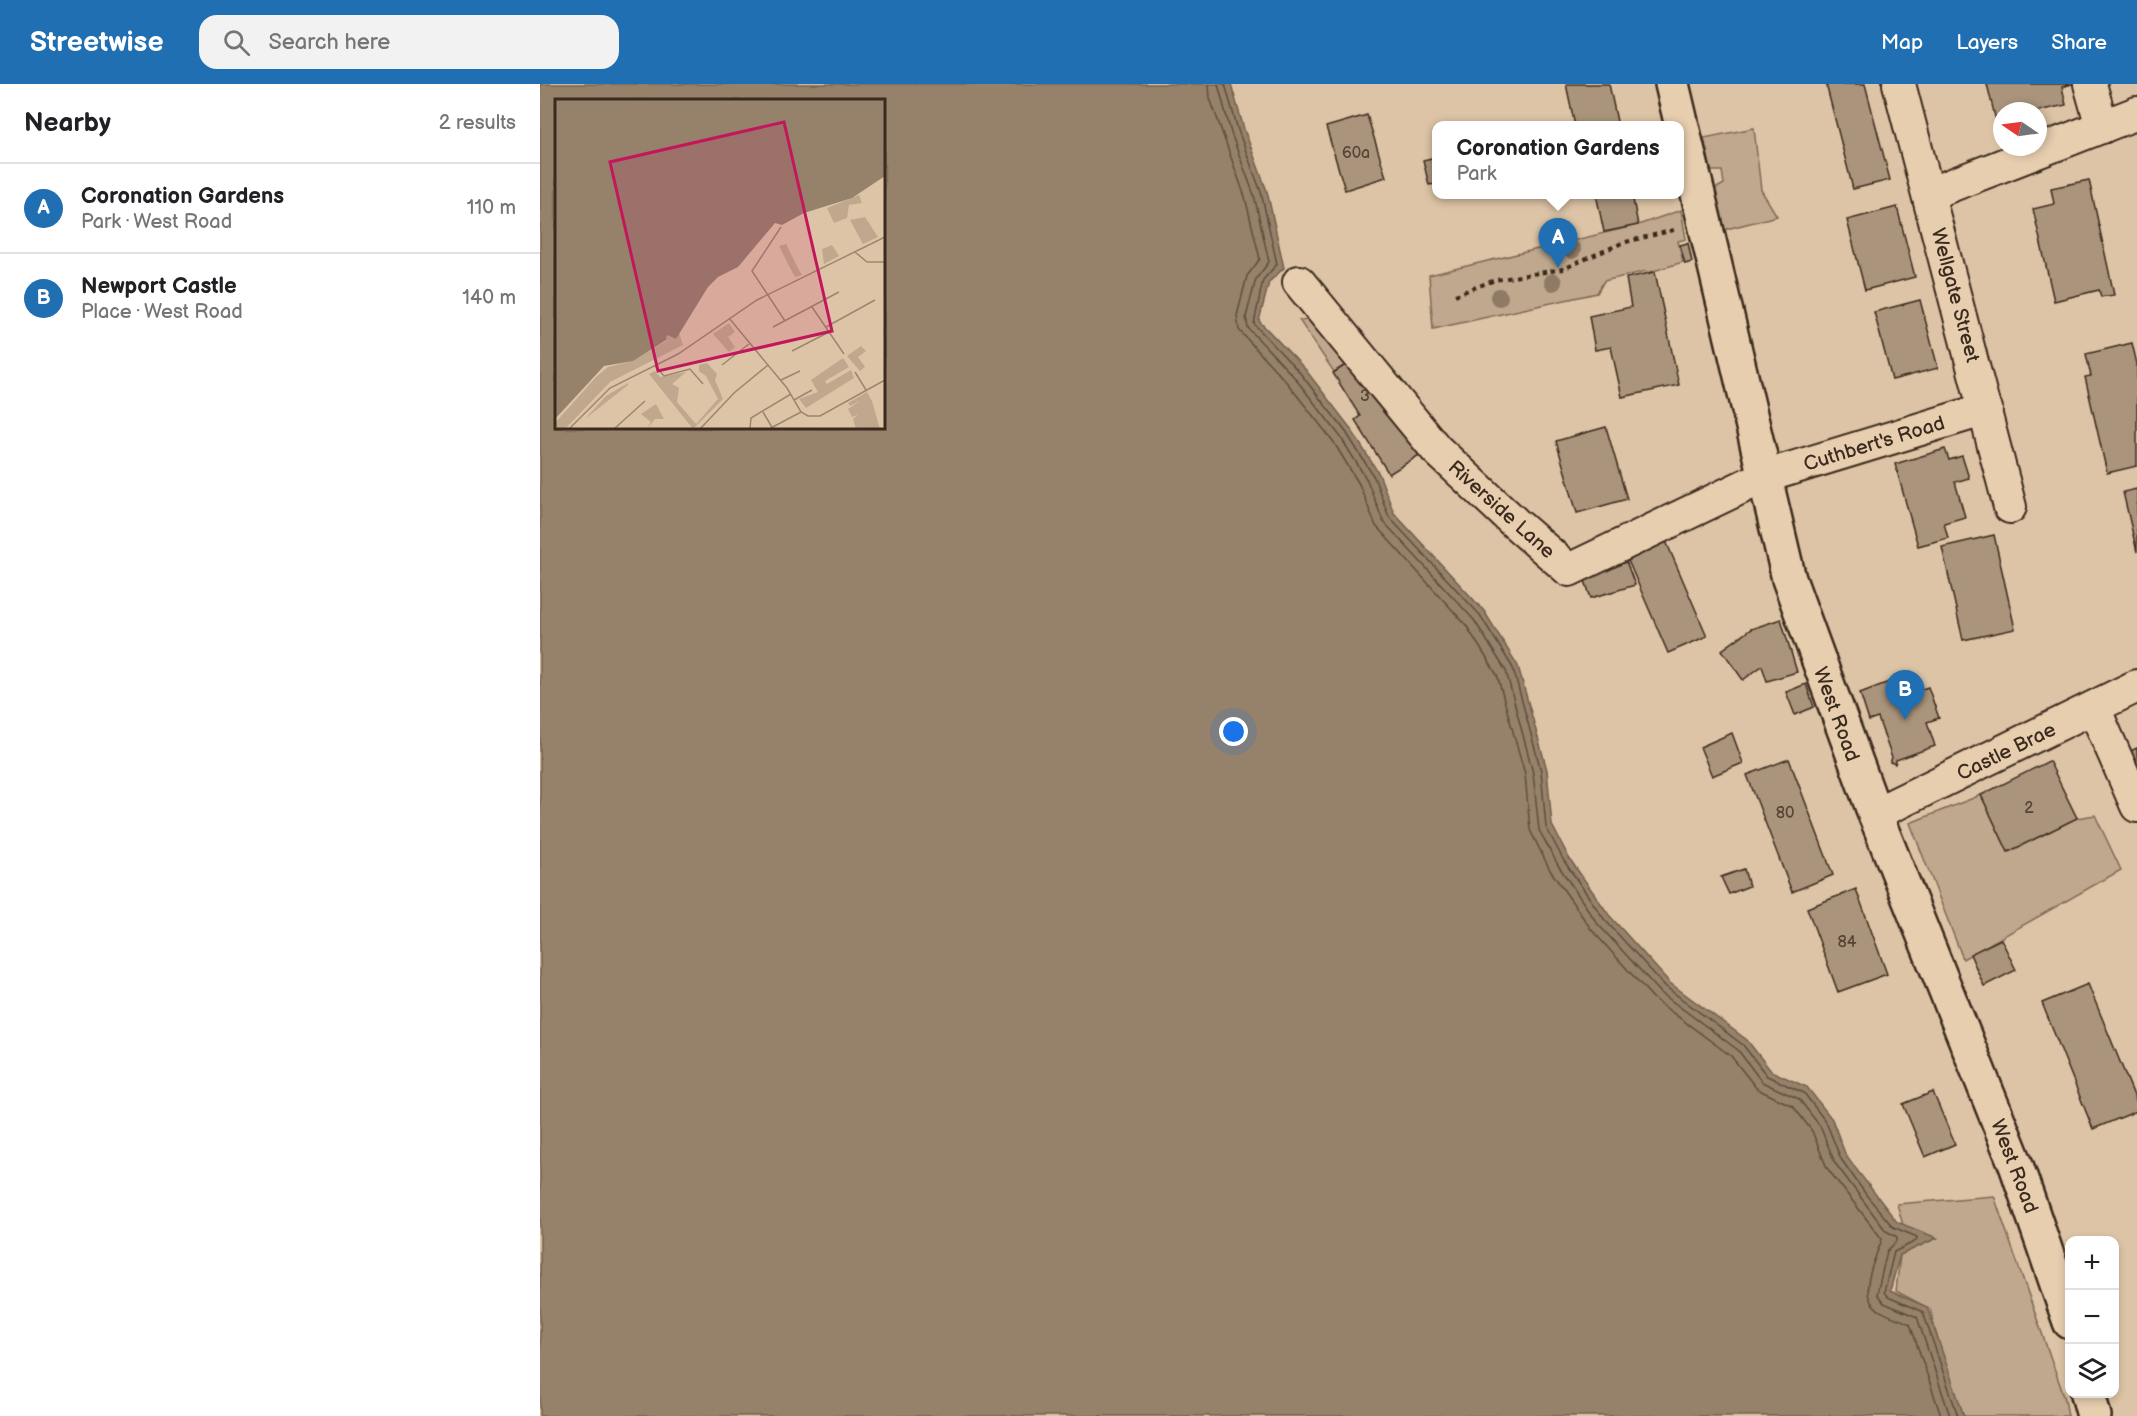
<!DOCTYPE html>
<meta charset="utf-8">
<style>
body{margin:0;font-family:"Balsamiq Sans",sans-serif;background:#f2f2f2;color:#202124}
.controls{position:absolute;right:18px;bottom:18px;display:grid;overflow:hidden;border-radius:12px;box-shadow:0 3px 9px #0003}
.controls button{width:54px;height:54px;display:grid;place-items:center;padding:0;border:0;border-bottom:2px solid #e0e0e0;background:#fff;color:#202124;font:30px sans-serif}
.compass{position:absolute;left:1453px;top:18px;width:54px;height:54px;border-radius:50%;background:#fff;box-shadow:0 3px 9px #0003;rotate:283deg}
.you{position:absolute;left:694px;top:648px;width:21px;height:21px;margin:-15px;border:4px solid #fff;border-radius:50%;background:#1a73e8;box-shadow:0 0 0 9px #1a73e833}
.badge{display:grid;place-items:center;width:39px;height:39px;border-radius:50%;background:#1f6fb2;color:#fff;font-size:20px;font-weight:700}
.pin{position:absolute;translate:-50% -50px;filter:drop-shadow(0 2px 3px #0008)}
.pin::after{content:'';position:absolute;top:32px;width:21px;height:18px;background:inherit;clip-path:polygon(0 0,100% 0,50% 100%)}
.popup{position:absolute;left:892px;top:37px;width:252px;height:78px;box-sizing:border-box;display:grid;place-content:center;border-radius:12px;background:#fff;filter:drop-shadow(0 2px 4px #0005);font-size:20px;white-space:nowrap;color:#757577}
.popup b{font-size:22px;color:#202124}
.popup::after{content:'';position:absolute;left:50%;top:100%;margin-left:-12px;border:12px solid transparent;border-top-color:#fff}
.list{margin:0;padding:0;list-style:none}
h2{display:flex;justify-content:space-between;align-items:center;height:78px;margin:0;padding:0 24px;font-size:26px}
h2 small{font-size:20px;font-weight:400;color:#757577}
.list li{display:grid;grid-template-columns:39px 1fr auto;gap:18px;align-items:center;box-sizing:border-box;height:90px;padding:0 24px;border-top:2px solid #e0e0e0}
.list b{display:block;font-size:22px;white-space:nowrap}
.list p{margin:0;font-size:20px;white-space:nowrap;color:#757577}
.list em{font-size:20px;font-style:normal;color:#757577}
.icon{flex:none;width:33px;height:33px;fill:none;stroke:currentColor;stroke-width:2;stroke-linecap:round;stroke-linejoin:round}
.map{position:relative;flex:none;width:1597px;height:1332px;overflow:hidden}
header{display:flex;align-items:center;gap:36px;box-sizing:border-box;height:84px;padding:0 30px;background:#1f6fb2;color:#fff}
header strong{font-size:28px}
nav{display:flex;gap:33px;margin-inline-start:auto;font-size:21px}
.search{width:420px;height:54px;background:#f2f2f2;display:flex;align-items:center;gap:15px;box-sizing:border-box;padding:0 21px;border-radius:18px;color:#757577;font-size:22px}
main{display:flex}
aside{flex:1;background:#fff}
.map>svg:first-child{display:block}
</style>
<header>
<strong>Streetwise</strong>
<div class="search"><svg class="icon" aria-label="search" viewBox="0 0 24 24"><circle cx="10" cy="10" r="6"/><path d="M15 15l6 6"/></svg>Search here</div>
<nav><a>Map</a><a>Layers</a><a>Share</a></nav>
</header>
<main>
<aside>
<h2>Nearby<small>2 results</small></h2>
<ul class="list">
<li><span class="badge">A</span><div><b>Coronation Gardens</b><p>Park · West Road</p></div><em>110 m</em></li>
<li><span class="badge">B</span><div><b>Newport Castle</b><p>Place · West Road</p></div><em>140 m</em></li>
</ul>
</aside>
<div class="map">
<svg width="1597" height="1332" viewBox="0 0 1597 1332">
<rect width="100%" height="100%" fill="#ddc4a6"/>
<filter id="ink" filterUnits="userSpaceOnUse"><feTurbulence type="fractalNoise" baseFrequency=".0167" numOctaves="2"/><feDisplacementMap in="SourceGraphic" scale="12" xChannelSelector="R" yChannelSelector="G"/><feConvolveMatrix kernelMatrix="1 2 1 2 8 2 1 2 1" color-interpolation-filters="sRGB"/></filter>
<g filter="url(#ink)">
<g fill="#bfa88d" stroke="#7d6956" stroke-width="1.5">
<path d="M1214 44 1221 106 1237 132 1183 146 1175 105 1184 100 1182 87H1171L1164 54Z"/>
<path d="M1141 126 1146 155 1138 157 1143 178 1107 189 1106 187 1064 197 1057 209 893 245 889 191 1098 141Z"/>
<path d="M772 235 813 276 794 288 759 236Z"/>
<path d="M1441 711 1469 768 1537 734 1555 731 1581 786 1423 875 1370 739Z"/>
<path d="M1454 1112 1525 1315 1528 1332H1417L1390 1225 1356 1207 1360 1171 1397 1154 1363 1141 1357 1120Z"/>
</g>
<path fill="#96816b" stroke="#725e4c" stroke-width="1.5" fill-rule="evenodd" d="M0 0H691L704 45 727 107 744 184 729 198 719 237 765 285 811 345 839 390 854 429 944 527 978 582 1007 686 1012 741 1029 774 1069 831 1130 899 1207 956 1231 987 1267 1003 1292 1035 1306 1072 1357 1138 1397 1154 1360 1171 1350 1207 1387 1223 1424 1332H0ZM16 16H344V344H16Z"/>
<g fill="none" stroke-linecap="round" stroke-linejoin="round">
<g stroke="#5f4d3d" stroke-width="1.5">
<path d="M669 0 670 14 705 113 720 175 707 192 697 232 699 246 748 300 793 357 819 400 836 442 926 541 957 591 985 690 990 746 1010 786 1051 845 1114 915 1191 972 1217 1005 1253 1022 1272 1047 1287 1084 1342 1155C1336 1174 1315 1211 1339 1226 1348 1232 1360 1235 1370 1240L1401 1332"/>
<path d="M678 0 691 49 714 111 729 178 716 195 706 233 708 244 755 294 800 352 827 396 843 437 934 536 966 587 993 689 999 746 1018 781 1057 839 1121 909 1198 966 1222 998 1259 1015 1280 1042 1295 1079 1346 1147 1357 1153V1157L1347 1167 1337 1210 1344 1219 1377 1233 1410 1332"/>
<path d="M685 0 698 46 721 108 737 180 723 196 714 240 760 289 806 348 834 393 849 433 940 531 973 584 1001 687 1006 743 1024 777 1064 835 1126 903 1203 961 1227 992 1264 1009 1286 1038 1301 1075 1327 1112 1353 1143 1377 1153 1376 1157 1354 1168 1344 1208 1348 1213 1383 1228 1418 1332"/>
</g>
</g>
<g fill="#aa947c" stroke="#3b2a1e" stroke-width="1.5">
<path d="M1026 0H1069L1078 42H1035Z"/>
<path d="M1286 0H1325L1350 96 1313 105Z"/>
<path d="M1447 0H1532L1522 3 1526 21 1498 27H1462V36L1456 37Z"/>
<path d="M827 31 846 93 805 106 786 43Z"/>
<path d="M896 73V100L889 101 883 76Z"/>
<path d="M1549 96 1574 211 1561 213 1559 206 1514 217 1493 125 1514 120 1511 104Z"/>
<path d="M1056 110H1092L1098 141 1064 148Z"/>
<path d="M1357 123 1375 193 1325 206 1307 136Z"/>
<path d="M1148 159 1152 178 1145 180 1140 161Z"/>
<path d="M1115 188 1139 301 1082 313 1071 263 1055 266 1049 232 1091 223 1086 194Z"/>
<path d="M1380 216 1398 284 1352 296 1334 228Z"/>
<path d="M1592 259 1597 280V382L1567 389 1545 293 1551 292 1546 270Z"/>
<path d="M820 272 881 370 849 390 815 336 820 332 793 289Z"/>
<path d="M1066 343 1087 415 1037 429 1016 357Z"/>
<path d="M1405 365 1409 376 1422 372 1429 394 1415 398 1425 433 1404 439 1408 454 1378 462 1355 380Z"/>
<path d="M1597 405V468L1583 408Z"/>
<path d="M1122 448 1167 552 1128 569 1083 465Z"/>
<path d="M1454 451 1475 545 1423 556 1402 463Z"/>
<path d="M1084 472 1095 501 1051 514 1044 494Z"/>
<path d="M1241 535 1257 588 1227 597 1222 582 1203 596 1182 566 1211 545Z"/>
<path d="M1370 590 1376 607 1388 603 1399 634 1387 638 1395 662 1356 676 1355 680 1350 678 1352 674 1338 634 1329 637 1320 609Z"/>
<path d="M1266 600 1274 623 1255 631 1246 608Z"/>
<path d="M1192 649 1203 679 1172 692 1160 663Z"/>
<path d="M1597 664V685L1588 668Z"/>
<path d="M1249 675 1293 791 1252 808 1207 691Z"/>
<path d="M1509 677 1537 734 1468 768 1441 711Z"/>
<path d="M1204 785 1209 802 1189 810 1181 793Z"/>
<path d="M1316 805 1347 890 1298 908 1267 824Z"/>
<path d="M1461 855 1476 886 1444 902 1430 870Z"/>
<path d="M1548 900 1597 1019V1027L1553 1045 1502 919Z"/>
<path d="M1393 1008 1415 1060 1385 1073 1363 1020Z"/>
</g>
<g fill="none" stroke-linecap="round" stroke-linejoin="round">
<defs>
<g id="minor">
<path d="M1359 0 1470 423"/>
<path d="M1550 0 1562 43"/>
<path d="M1389 110 1597 29"/>
<path d="M759 198 896 365 974 438 1029 486 1223 393 1446 325"/>
<path d="M1554 624 1597 722"/>
<path d="M1335 730 1597 602"/>
</g>
<g id="secondary">
<path d="M1132 0 1249 495 1335 730 1476 1081 1530 1238"/>
<path d="M1548 1310 1554 1332"/>
</g>
</defs>
<use href="#minor" stroke="#3b2a1e" stroke-width="36"/>
<use href="#secondary" stroke="#3b2a1e" stroke-width="38"/>
<path stroke="#3b2a1e" stroke-width="4" stroke-dasharray="4.5 4.5" stroke-linecap="butt" d="M915 211 955 196 1023 185 1082 159 1134 146"/>
<use href="#minor" stroke="#e7ceaf" stroke-width="32"/>
<use href="#secondary" stroke="#e7ceaf" stroke-width="33"/>
</g>
<g fill="#8f7a65">
<circle cx="1032" cy="166" r="9"/>
<circle cx="1013" cy="198" r="9"/>
<circle cx="959" cy="213" r="9"/>
</g>
</g>
<g text-anchor="middle" stroke-width="4.5" stroke-linejoin="round" paint-order="stroke">
<g font-size="16" fill="#574436">
<text x="816" y="74">60a</text>
<text x="825" y="317">3</text>
<text x="1489" y="729">2</text>
<text x="1245" y="734">80</text>
<text x="1307" y="863">84</text>
</g>
<g font-size="20" fill="#3b2a1e" stroke="#e7ceaf">
<text transform="translate(1416 211) rotate(75)" y="7">Wellgate Street</text>
<text transform="translate(1334 359) rotate(-17)" y="7">Cuthbert's Road</text>
<text transform="translate(962 425) rotate(42)" y="7">Riverside Lane</text>
<text transform="translate(1297 630) rotate(70)" y="7">West Road</text>
<text transform="translate(1466 667) rotate(-26)" y="7">Castle Brae</text>
<text transform="translate(1475 1082) rotate(69)" y="7">West Road</text>
</g>
</g>
<g transform="translate(15 15)">
<rect width="330" height="330" fill="#ddc4a6"/>
<path d="M304 96 307 104 294 106 292 119 279 124 272 109ZM310 118 323 138 308 145 295 121ZM231 145 244 171 247 176 240 178 234 167 224 147ZM277 146 284 157 269 165 267 150ZM174 224 180 233 173 238 180 248 174 253 158 235ZM124 234 128 246 55 283 10 330H0V324L41 278 53 268 77 262 111 242 112 236 121 240ZM306 247 311 252 303 258 310 268 305 272 292 257ZM288 259 294 268 270 282 272 285 296 271 299 279 251 309 244 300 263 293 256 281ZM152 264 162 275 160 281 168 300 138 330 94 275 100 272 105 278 131 273 117 285 124 289 122 303 141 325 163 300 151 277 144 272V266ZM73 284V286L30 320 51 297ZM312 293 317 302 325 330H301L298 320 303 316 297 318 293 310 305 302 295 307 293 304ZM101 305 109 320H100L92 330 96 323 86 315Z" fill="#bfa88d"/>
<path d="M0 0H330V77L297 99 249 114 227 126 220 124 183 168 163 178 153 188 121 240 112 236 111 241 78 262 49 267 0 320Z" fill="#96816b"/>
<path fill="none" stroke="#9c8670" stroke-width="1.5" d="M226 128 197 172 230 222M300 153 312 163H330M257 208 289 255M174 219 232 289 246 313 253 317H265L330 281M218 228 284 193M271 228 320 201M237 252 274 233M167 266 194 245M100 267 109 277 135 270 148 285M300 273 311 291M226 281 245 272M239 301 257 291M208 313 218 330M14 330 55 289 123 255 202 201 330 138M59 330 90 302M145 330 179 294 213 266M195 330 196 319 236 295M214 330 246 313"/>
<path fill="#c2185b" fill-opacity="0.15" stroke="#c2185b" stroke-width="3" d="M229 23 277 232 103 272 55 63Z"/>
<rect width="330" height="330" fill="none" stroke="#3b2a1e" stroke-width="3"/>
</g>
</svg>
<div class="controls">
<button>+</button>
<button>−</button>
<button><svg class="icon" aria-label="layers" viewBox="0 0 24 24"><path d="M12 4l9 5-9 5-9-5zM3 14l9 5 9-5"/></svg></button>
</div>
<svg class="compass" viewBox="-18 -18 36 36"><path d="M0-13l5 13h-10z" fill="#e53935"/><path d="M0 13l5-13h-10z" fill="#757577"/></svg>
<div class="you"></div>
<div class="pin badge" style="left:1018px;top:184px">A</div>
<div class="popup"><b>Coronation Gardens</b>Park</div>
<div class="pin badge" style="left:1365px;top:636px">B</div>
</div>
</main>
